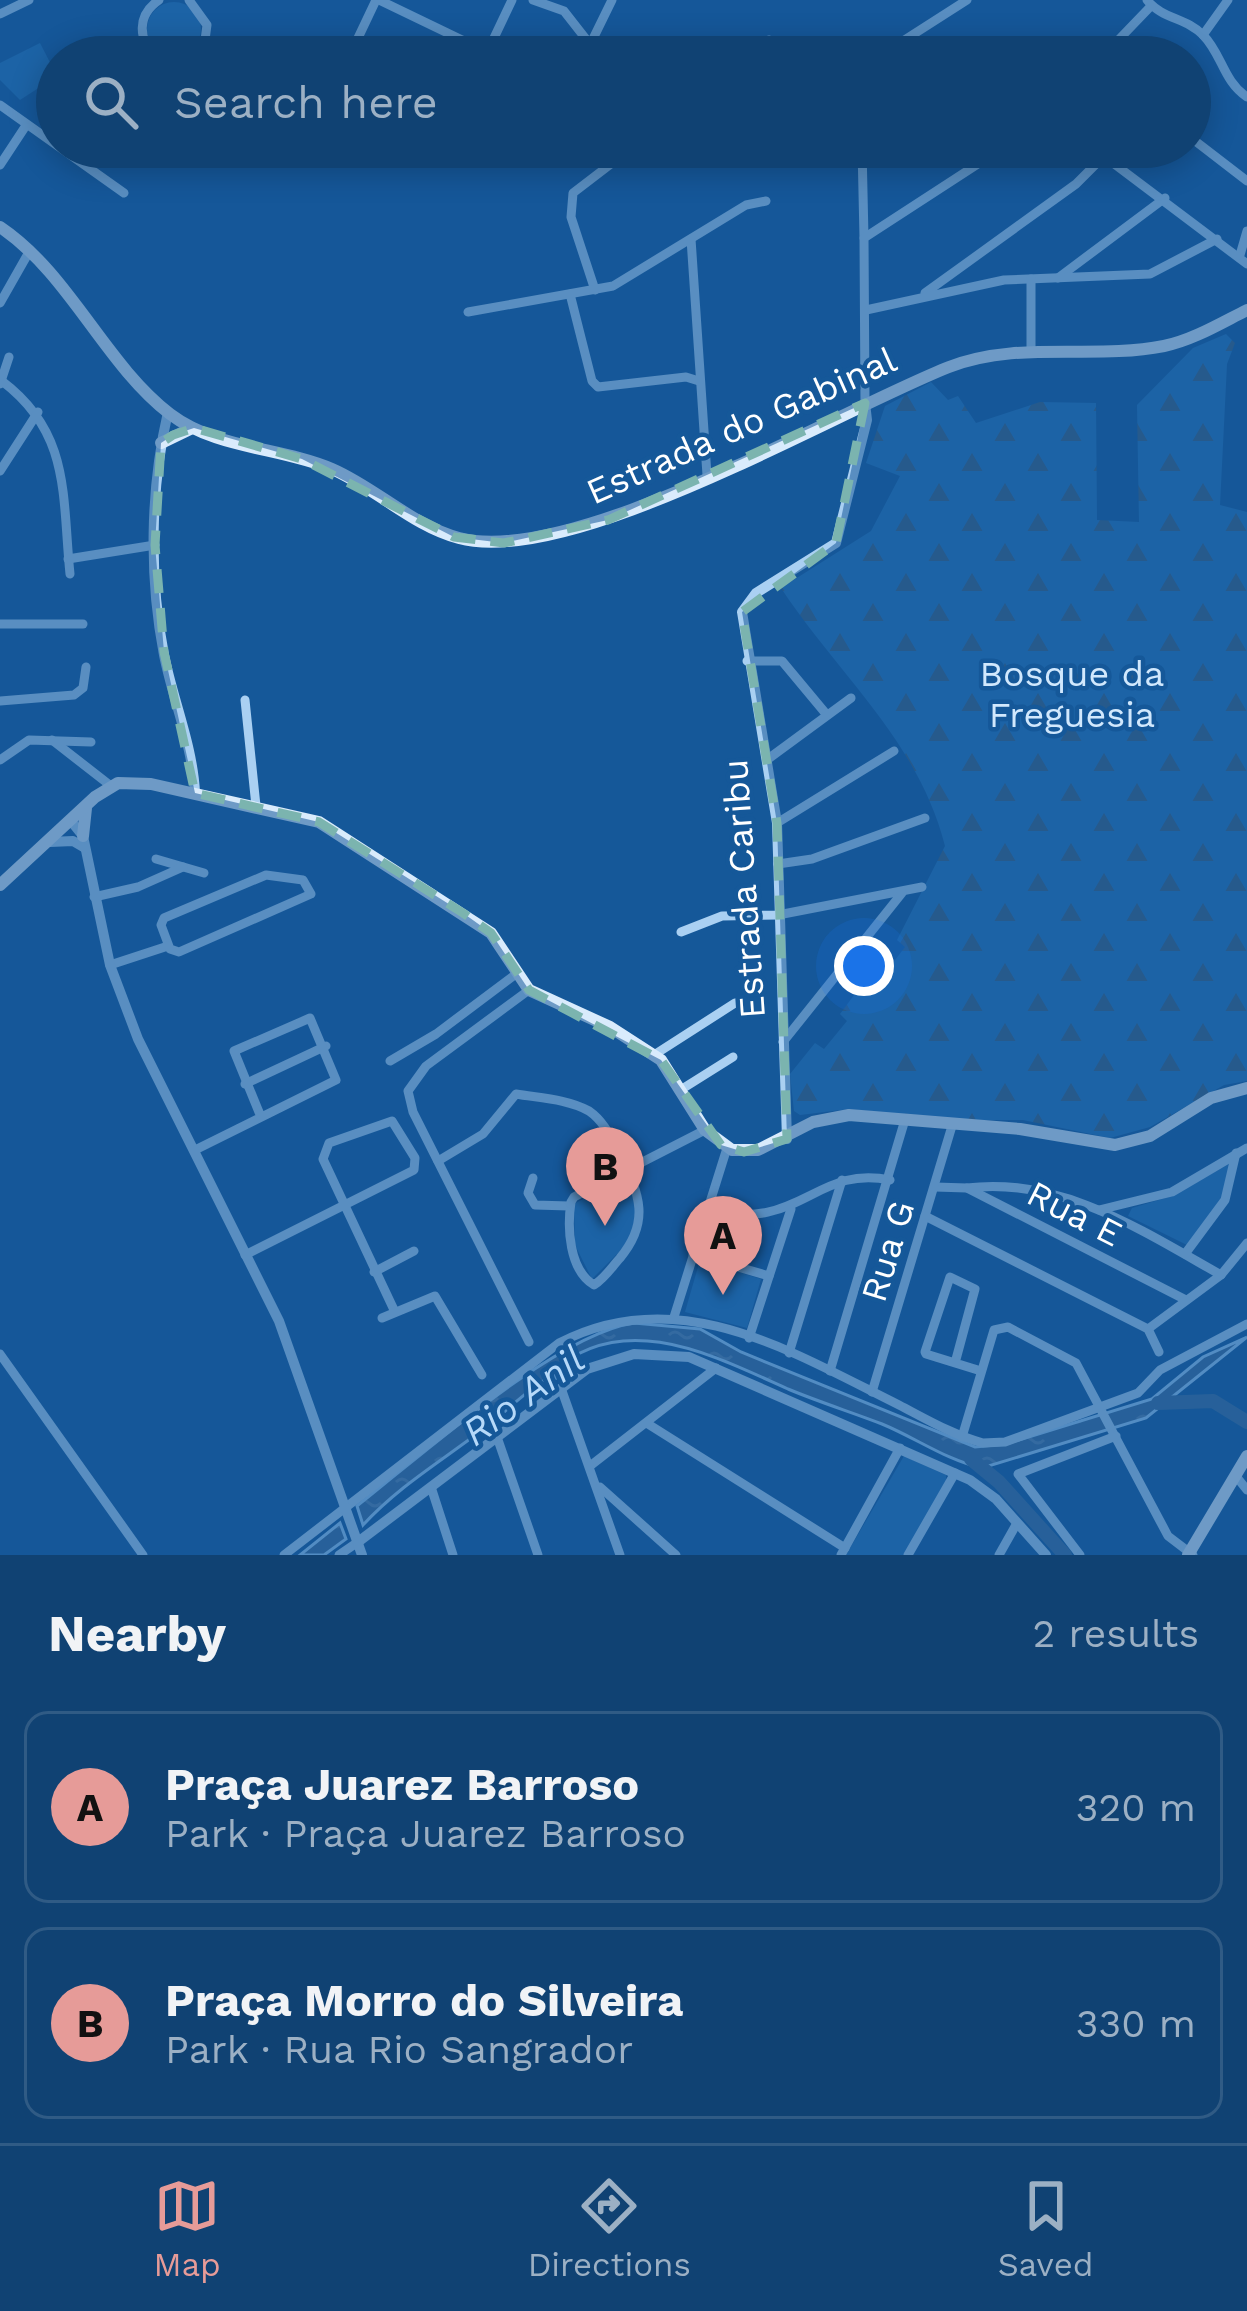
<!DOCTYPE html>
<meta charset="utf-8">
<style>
body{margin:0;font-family:"Work Sans",sans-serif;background:#194978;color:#f1f3f6}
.you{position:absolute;left:864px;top:966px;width:42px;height:42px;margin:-30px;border:9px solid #fff;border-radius:50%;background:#1a73e8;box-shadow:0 0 0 18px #1a73e833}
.badge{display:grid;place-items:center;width:78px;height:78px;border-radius:50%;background:#e69b98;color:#111;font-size:39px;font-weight:700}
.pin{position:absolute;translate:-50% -99px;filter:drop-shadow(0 3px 6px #0008)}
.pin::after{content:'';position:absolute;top:63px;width:42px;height:36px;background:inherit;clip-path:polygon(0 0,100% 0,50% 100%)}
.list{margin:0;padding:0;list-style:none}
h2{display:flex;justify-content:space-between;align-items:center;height:156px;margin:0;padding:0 48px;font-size:51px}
h2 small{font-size:39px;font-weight:400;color:#9cb0c4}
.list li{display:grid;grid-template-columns:78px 1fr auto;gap:36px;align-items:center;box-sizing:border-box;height:192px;margin:0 24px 24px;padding:0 24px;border:3px solid #305b85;border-radius:24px}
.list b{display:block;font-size:45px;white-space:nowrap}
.list p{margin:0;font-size:39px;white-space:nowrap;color:#9cb0c4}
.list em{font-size:39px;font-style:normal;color:#9cb0c4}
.icon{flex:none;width:66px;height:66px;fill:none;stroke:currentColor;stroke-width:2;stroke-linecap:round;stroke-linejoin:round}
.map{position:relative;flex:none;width:1247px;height:1555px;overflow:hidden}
.search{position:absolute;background:#104273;box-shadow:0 6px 30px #0003;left:36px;right:36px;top:36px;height:132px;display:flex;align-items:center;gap:30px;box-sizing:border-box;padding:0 42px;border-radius:66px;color:#9cb0c4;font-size:45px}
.sheet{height:588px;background:#104273}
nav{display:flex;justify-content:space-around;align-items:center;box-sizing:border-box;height:168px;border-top:3px solid #305b85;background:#104273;font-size:33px;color:#9cb0c4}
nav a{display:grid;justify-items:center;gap:6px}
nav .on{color:#e69b98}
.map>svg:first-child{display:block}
</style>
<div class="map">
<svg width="1247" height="1555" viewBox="0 0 1247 1555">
<defs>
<pattern id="forest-firs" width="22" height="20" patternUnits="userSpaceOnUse" patternTransform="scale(3)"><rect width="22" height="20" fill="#2571b6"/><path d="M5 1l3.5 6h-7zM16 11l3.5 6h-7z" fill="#3a5d7c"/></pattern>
<pattern id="water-ripples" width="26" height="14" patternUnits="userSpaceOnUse" patternTransform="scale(3)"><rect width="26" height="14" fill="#3d6c9b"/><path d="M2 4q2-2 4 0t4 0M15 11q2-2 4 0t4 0" fill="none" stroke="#5a82aa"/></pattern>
</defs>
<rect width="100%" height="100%" fill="#155899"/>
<path fill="url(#forest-firs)" d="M1226 334 1235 343 1227 364 1220 505 1247 512V1081L1224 1085 1150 1127 1110 1138 1023 1120H950L849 1109 800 1115 794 1111 790 1074 815 1043 824 1049 847 1021 840 1014 866 979 876 985 905 947 897 940 945 846C918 740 839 676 781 588L871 531 900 476 866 463 885 406 931 382 948 400 958 396 976 423 1040 402 1096 403 1097 520 1139 522 1137 405 1193 348Z"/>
<g fill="#2571b6">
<circle cx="174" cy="29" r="27"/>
<path d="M40 43 57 76 20 100 0 80V63Z"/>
<path d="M1229 1164 1233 1167 1226 1192 1187 1245 1128 1216 1132 1208 1172 1196Z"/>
<path d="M625 1176 639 1199 631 1240 592 1279 575 1245 574 1204Z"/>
<path d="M700 1260 761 1279 747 1328 685 1312Z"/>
<path d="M904 1456 946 1475V1481L904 1555H846Z"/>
</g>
<g fill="url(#water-ripples)" stroke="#9cccf5" stroke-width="3">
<path d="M634 1323 700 1329 741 1352 975 1447 1006 1444 1152 1399 1203 1357 1247 1337 1146 1418 982 1468C946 1460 916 1438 882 1424 851 1412 819 1402 788 1389 714 1356 623 1307 551 1373L561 1379 549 1377C524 1392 505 1413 482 1430 440 1462 399 1486 363 1525L357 1506C422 1455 557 1334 634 1323Z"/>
<path d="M340 1523 346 1539 324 1555H300Z"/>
</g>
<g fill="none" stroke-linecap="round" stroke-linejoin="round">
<g stroke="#3d6c9b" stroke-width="14">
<path d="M1158 1403 1213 1401 1247 1422"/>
<path d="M971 1459 999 1482 1065 1555"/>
</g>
<g stroke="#aad0f2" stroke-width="9">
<path d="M189 0 207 25 205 40 192 57"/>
<path d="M379 0 487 52"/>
<path d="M533 0 564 11 600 57"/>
<path d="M1147 0C1162 19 1187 18 1203 35 1222 54 1223 81 1247 97"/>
<path d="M0 14 29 0"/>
<path d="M1203 35 1228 0"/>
<path d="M356 43 389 57"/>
<path d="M590 45 612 0"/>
<path d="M157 57C137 40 137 15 159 0"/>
<path d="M349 57 376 0"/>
<path d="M485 57 512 0"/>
<path d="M748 57 769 40"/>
<path d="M878 57 967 0"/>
<path d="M1102 57 1151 6"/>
<path d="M0 105 124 193"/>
<path d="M1190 137 1247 181"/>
<path d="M862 147 864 238"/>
<path d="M442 149 443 147"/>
<path d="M1105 157 1247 264"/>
<path d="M0 165 25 127"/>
<path d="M691 239 707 475"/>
<path d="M1240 255 1247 231"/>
<path d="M1058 278 1165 198"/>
<path d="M595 290 571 217 573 193 633 147"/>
<path d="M925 293 1076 184 1113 147"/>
<path d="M570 294 592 381 598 387 686 377 699 381"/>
<path d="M0 303 29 252"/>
<path d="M866 310 1004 280 1150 274 1217 239"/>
<path d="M468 312 613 286 746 205 766 201"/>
<path d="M1031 351V279"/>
<path d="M2 381C71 433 62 496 70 574"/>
<path d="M0 384 9 357"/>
<path d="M865 403 864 238 1004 147"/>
<path d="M0 471 38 412"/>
<path d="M68 559 155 545"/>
<path d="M0 624H83"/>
<path d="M747 661H782L827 715"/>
<path d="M245 700 256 806"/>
<path d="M0 701 74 695 83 688 86 667"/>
<path d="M52 740 111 786"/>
<path d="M768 759 851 698"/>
<path d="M0 760 29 740 91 742"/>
<path d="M777 823 894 751"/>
<path d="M156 859 204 873"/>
<path d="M778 864 812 859 925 818"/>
<path d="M266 875 303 880 311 894 179 952 170 949 161 925 164 918Z"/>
<path d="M94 897 138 887 183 867"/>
<path d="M681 932 722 916 778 915 922 887"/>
<path d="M110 965 168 946"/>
<path d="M783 1042 902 893"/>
<path d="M654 1055 735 1003"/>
<path d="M390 1061 436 1034 516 974"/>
<path d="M245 1084 326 1046"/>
<path d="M682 1089 733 1057"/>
<path d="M195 1150 336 1080 310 1018 234 1051 261 1117"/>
<path d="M438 1161 483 1134 516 1094C539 1098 568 1099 589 1111 605 1122 612 1140 621 1156 640 1195 650 1222 620 1258 611 1268 605 1278 594 1285 569 1270 567 1228 571 1202L574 1197 705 1130"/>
<path d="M533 1178 528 1193 535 1205 569 1206"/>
<path d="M935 1187 967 1188 1186 1300"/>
<path d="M967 1188C1060 1176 1143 1231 1221 1275"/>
<path d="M707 1209C800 1234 815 1164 890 1180"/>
<path d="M1099 1210 1172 1192 1247 1148"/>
<path d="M925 1216 1148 1329 1159 1352"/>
<path d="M693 1254 769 1276"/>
<path d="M1185 1254 1225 1200 1236 1153"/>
<path d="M245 1255 414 1170 415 1158 392 1121 329 1143 323 1159 395 1312"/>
<path d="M374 1272 414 1251"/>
<path d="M674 1317 727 1148"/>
<path d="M382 1318 435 1296 482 1375"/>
<path d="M1148 1329 1221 1275 1247 1243"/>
<path d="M749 1338 791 1209"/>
<path d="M529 1342 413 1112 408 1091 426 1066 529 990"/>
<path d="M789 1353 842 1180"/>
<path d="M0 1354 143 1555"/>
<path d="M955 1363 975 1289 950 1277 925 1352 926 1354 981 1371"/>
<path d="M830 1371 904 1123"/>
<path d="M561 1388 620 1555"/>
<path d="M872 1392 952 1126"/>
<path d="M648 1424 845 1548"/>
<path d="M497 1437 538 1555"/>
<path d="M962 1437 994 1330 1008 1327 1076 1363 1168 1536 1193 1555"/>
<path d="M590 1466 716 1368"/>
<path d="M1235 1475 1247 1490"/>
<path d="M431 1487 453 1555"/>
<path d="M600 1487 676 1555"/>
<path d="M284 1555 559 1343C678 1281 790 1351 899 1405 926 1419 953 1435 983 1443L1005 1442 1138 1393 1160 1370 1247 1324"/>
<path d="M339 1555 358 1542"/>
<path d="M841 1555 900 1448"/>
<path d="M908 1555 955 1473"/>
<path d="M999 1555 1017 1523"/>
<path d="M1080 1555 1018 1474 1116 1436"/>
</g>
<g stroke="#aad0f2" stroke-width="10">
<path d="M168 412C150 490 149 577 164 655 173 700 193 747 195 793"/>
<path d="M71 821 83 836 110 965 138 1039 279 1321 362 1555"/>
<path d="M50 842 73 841 85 848"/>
<path d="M787 1139 777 823 742 612 756 593 836 543 867 420 865 403"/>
<path d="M358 1542 587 1369 634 1354 689 1357 970 1480 996 1499 1046 1555"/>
</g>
<g stroke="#d9ebfc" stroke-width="12">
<path d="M0 227C70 274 104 363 170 414 216 449 280 447 332 469 376 488 413 526 459 538 572 568 835 412 949 367 1019 340 1093 360 1164 346 1193 340 1221 323 1247 310"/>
<path d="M161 443 192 428"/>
<path d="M83 836 86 808"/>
<path d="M0 885 95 797 118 783 151 784 319 822 491 933 529 990 610 1027 661 1060 705 1130 732 1150H758L813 1122 849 1115 1020 1129 1115 1145 1150 1136 1211 1098 1247 1088"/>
<path d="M1188 1555 1247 1456"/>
</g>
</g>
<path d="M0 0H1247V1555H0ZM865 403 836 543 742 612 777 823 787 1139 744 1152 721 1145 661 1060 529 990 491 933 463 913 319 822 195 793 164 652 155 545 161 443 173 435 194 428 302 459 454 537 504 543 608 520Z" fill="#155899" fill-opacity=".55" fill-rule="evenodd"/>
<path fill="none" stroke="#7bb4af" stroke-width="9" stroke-dasharray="24 15" stroke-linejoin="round" d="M865 403 836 543 742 612 777 823 787 1139 744 1152 721 1145 661 1060 529 990 491 933 463 913 319 822 195 793 164 652 155 545 161 443 173 435 194 428 302 459 454 537 504 543 608 520Z"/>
<g text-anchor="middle" stroke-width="9" stroke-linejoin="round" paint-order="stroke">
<g font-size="36" fill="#fff" stroke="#155899">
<text transform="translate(741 425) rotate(-24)" y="13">Estrada do Gabinal</text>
<text transform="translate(743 889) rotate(-94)" y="13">Estrada Caribu</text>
<text transform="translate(1075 1213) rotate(27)" y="13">Rua E</text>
<text transform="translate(887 1251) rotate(-73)" y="13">Rua G</text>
</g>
<g font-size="36" fill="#d1e8fd" stroke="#155899">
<text x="1072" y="686">Bosque da<tspan x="1072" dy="41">Freguesia</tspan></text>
</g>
<g font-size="39" font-style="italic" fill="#b6d9f9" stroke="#155899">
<text transform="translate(523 1395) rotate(-36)" y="14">Rio Anil</text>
</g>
</g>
</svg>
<div class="you"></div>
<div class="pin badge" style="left:723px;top:1295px">A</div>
<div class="pin badge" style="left:605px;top:1226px">B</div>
<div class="search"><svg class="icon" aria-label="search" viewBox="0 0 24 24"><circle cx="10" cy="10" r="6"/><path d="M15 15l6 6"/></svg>Search here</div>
</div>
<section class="sheet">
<h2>Nearby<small>2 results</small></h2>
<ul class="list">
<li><span class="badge">A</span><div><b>Praça Juarez Barroso</b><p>Park · Praça Juarez Barroso</p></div><em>320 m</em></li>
<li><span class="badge">B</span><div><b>Praça Morro do Silveira</b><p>Park · Rua Rio Sangrador</p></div><em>330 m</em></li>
</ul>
</section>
<nav>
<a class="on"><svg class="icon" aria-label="map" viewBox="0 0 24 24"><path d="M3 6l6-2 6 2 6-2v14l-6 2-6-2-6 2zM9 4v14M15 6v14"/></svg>Map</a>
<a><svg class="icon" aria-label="directions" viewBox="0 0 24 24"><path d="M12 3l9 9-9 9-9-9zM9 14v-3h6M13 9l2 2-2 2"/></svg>Directions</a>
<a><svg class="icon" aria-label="saved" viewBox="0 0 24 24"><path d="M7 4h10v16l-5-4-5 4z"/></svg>Saved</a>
</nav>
